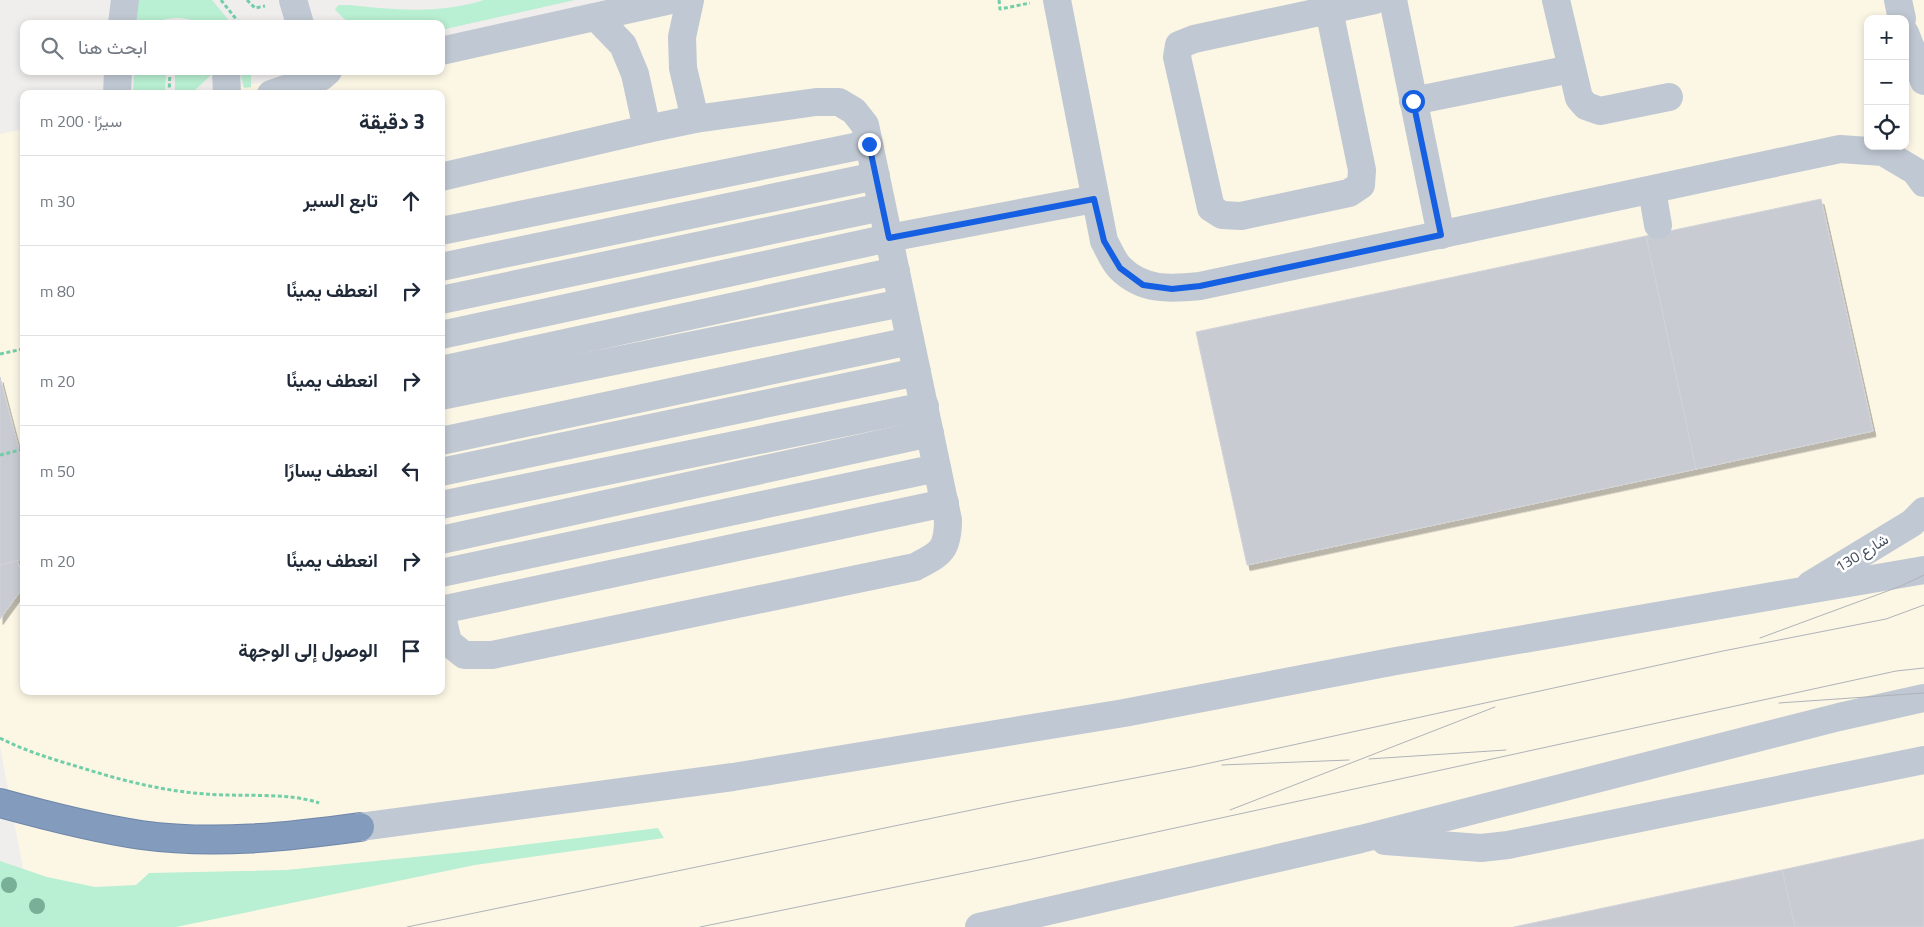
<!DOCTYPE html>
<html lang="ar">
<meta charset="utf-8">
<style>
body{margin:0;font-family:"Titillium Web",Vazirmatn,sans-serif;background:#f2f2f3;color:#1f2937;direction:rtl}
.controls{position:absolute;right:15px;top:15px;display:grid;overflow:hidden;border-radius:10px;box-shadow:0 2px 8px #0003}
.controls button{width:45px;height:45px;display:grid;place-items:center;padding:0;border:0;border-bottom:1px solid #e0e1e3;background:#fff;color:#1f2937;font:25px sans-serif}
.stop{position:absolute;width:15px;height:15px;margin:-11px;border:4px solid #155fe2;border-radius:50%;background:#fff}
.stop.end{background:#155fe2;border-color:#fff;box-shadow:0 1px 5px #0008}
.list{margin:0;padding:0;list-style:none}
h2{display:flex;justify-content:space-between;align-items:center;height:65px;margin:0;padding:0 20px;font-size:21px}
h2 small{font-size:16px;font-weight:400;color:#747a83}
.list li{display:grid;grid-template-columns:32px 1fr auto;gap:15px;align-items:center;box-sizing:border-box;height:90px;padding:0 20px;border-top:1px solid #e0e1e3}
.list b{display:block;font-size:19px;white-space:nowrap}
.list em{font-size:16px;font-style:normal;color:#747a83}
.icon{flex:none;width:28px;height:28px;fill:none;stroke:currentColor;stroke-width:2;stroke-linecap:round;stroke-linejoin:round}
.map{position:relative;flex:none;width:1924px;height:927px;overflow:hidden;direction:ltr}
.search{position:absolute;background:#fff;box-shadow:0 2px 8px #0003;left:20px;top:20px;width:425px;height:55px;display:flex;align-items:center;gap:12px;box-sizing:border-box;padding:0 18px;border-radius:10px;color:#747a83;font-size:19px}
.panel{position:absolute;background:#fff;box-shadow:0 2px 8px #0003;left:20px;top:90px;width:425px;height:605px;border-radius:10px;direction:rtl}
.map>svg:first-child{display:block}
</style>
<div class="map">
<svg width="1924" height="927" viewBox="0 0 1924 927">
<defs>
<filter id="shadow"><feDropShadow dx="3" dy="5.5" stdDeviation="0" flood-color="#0004"/></filter>
</defs>
<rect width="100%" height="100%" fill="#f0eded"/>
<path fill="#fcf7e5" fill-rule="evenodd" d="M671 0H1924V927H34L0 746V134L24 129V691H441V94H204L319 71H441V47ZM1868 19H1905V146H1868Z"/>
<g fill="#b9efd2">
<path d="M138 0H212L232 24C223 24 213 25 204 24 195 22 189 18 178 18 163 18 150 24 136 24Z"/>
<path d="M484 0H575L441 30V24H350L338 13 335 9 339 5H349C394 10 440 14 484 0Z"/>
<path d="M134 71H166L165 94H133Z"/>
<path d="M175 71H213L214 72 191 94H175Z"/>
<path d="M240 71H251V87L244 88Z"/>
<path d="M658 828 664 838 475 865 176 927H0V861L47 877 95 887 136 885 149 873 286 870 474 851Z"/>
</g>
<g fill="#c9cbd3" stroke="#d1d2d9" filter="url(#shadow)">
<path d="M1821 199 1873 431 1696 469 1646 236Z"/>
<path d="M1646 236 1696 469 1247 565 1196 332Z"/>
<path d="M0 377 24 469V559L0 565Z"/>
<path d="M17 561 24 576V586L0 619V565Z"/>
<path d="M1924 839V927H1795L1782 870Z"/>
<path d="M1782 870 1795 927H1514Z"/>
</g>
<g fill="none" stroke-linecap="round" stroke-linejoin="round">
<defs>
<path id="highway" d="M0 803C47 816 93 828 141 835 214 845 288 837 360 827"/>
</defs>
<use href="#highway" stroke="#6e86a9" stroke-width="30"/>
<g stroke="#71cea7" stroke-width="3" stroke-dasharray="4 2.5" stroke-linecap="butt">
<path d="M221 0 240 24"/>
<path d="M247 0 255 8 265 6"/>
<path d="M999 0 1000 9 1030 3"/>
<path d="M169 94 170 71"/>
<path d="M0 354 23 349 24 351"/>
<path d="M0 455 24 449"/>
<path d="M0 738C25 751 52 759 79 767 120 780 162 791 206 794 239 797 289 792 319 803"/>
</g>
<g stroke="#c0c8d3" stroke-width="28">
<path d="M293 0 300 24"/>
<path d="M690 0 682 37 683 68 695 119"/>
<path d="M1057 0 1104 241C1109 250 1113 261 1120 268 1143 291 1170 289 1200 286L1840 149 1883 152 1915 171 1924 183"/>
<path d="M1393 0 1441 235"/>
<path d="M1556 0 1579 98 1586 106 1600 111 1669 97"/>
<path d="M1898 0 1902 19"/>
<path d="M1329 10 1362 170 1361 185 1349 193 1241 216 1222 215 1211 208 1177 57 1179 45 1194 39 1375 0"/>
<path d="M596 17 623 45 635 74 647 129"/>
<path d="M122 24 125 0"/>
<path d="M1905 33 1924 81"/>
<path d="M441 51 671 0"/>
<path d="M226 71 227 94"/>
<path d="M117 94 118 71"/>
<path d="M271 94 321 77 328 71"/>
<path d="M1413 101 1571 69"/>
<path d="M441 177 647 129 695 119 816 102H839L854 111 865 125 948 520C948 551 940 554 915 567L492 655H464L448 642 441 612"/>
<path d="M1652 190 1658 225"/>
<path d="M441 231 869 144"/>
<path d="M441 267 876 176"/>
<path d="M441 300 882 207"/>
<path d="M441 335 889 238 1094 199"/>
<path d="M441 370 896 271"/>
<path d="M441 396 902 303"/>
<path d="M441 441 910 341"/>
<path d="M441 472 917 372"/>
<path d="M441 505 925 406"/>
<path d="M441 540 930 433"/>
<path d="M441 573 937 468"/>
<path d="M1810 585 1912 523 1924 511"/>
<path d="M441 610 945 503"/>
<path d="M360 827 733 777 1124 713 1396 661 1924 570"/>
<path d="M1385 841 1481 848 1508 845 1924 760"/>
<path d="M979 927 1361 839 1839 717 1924 698"/>
</g>
<use href="#highway" stroke="#839bbd" stroke-width="28"/>
<g stroke="#afb2b8" stroke-width="1">
<path d="M1760 638 1901 586 1924 575"/>
<path d="M1779 703 1924 693"/>
<path d="M1369 759 1506 750"/>
<path d="M1222 765 1349 760"/>
<path d="M1230 810 1495 707"/>
<path d="M407 927 1015 801 1192 767 1723 651 1886 619 1924 605"/>
<path d="M700 927 1028 860 1896 671 1924 668"/>
</g>
</g>
<g fill="#77af97">
<circle cx="9" cy="885" r="8"/>
<circle cx="37" cy="906" r="8"/>
</g>
<g fill="none" stroke-linecap="round" stroke-linejoin="round">
<path stroke="#155fe2" stroke-width="6" d="M869 144 889 238 1094 199 1104 241 1120 268 1143 285 1172 289 1200 286 1441 235 1413 101"/>
</g>
<g text-anchor="middle" stroke-width="5" stroke-linejoin="round" paint-order="stroke">
<g font-size="15" fill="#454f5b" stroke="#fff">
<text transform="translate(1862 553) rotate(-31)" y="5">شارع 130</text>
</g>
</g>
</svg>
<div class="controls">
<button>+</button>
<button>−</button>
<button><svg class="icon" aria-label="locate" viewBox="0 0 24 24"><circle cx="12" cy="12" r="6"/><path d="M12 2v4M12 18v4M2 12h4M18 12h4"/></svg></button>
</div>
<div class="stop" style="left:1413px;top:101px"></div>
<div class="stop end" style="left:869px;top:144px"></div>
<div class="search"><svg class="icon" aria-label="search" viewBox="0 0 24 24"><circle cx="10" cy="10" r="6"/><path d="M15 15l6 6"/></svg>ابحث هنا</div>
<section class="panel">
<h2>3 دقيقة<small>سيرًا · 200 m</small></h2>
<ul class="list">
<li><svg class="icon" aria-label="ahead" viewBox="0 0 24 24"><path d="M12 20V5M6 11l6-6 6 6"/></svg><div><b>تابع السير</b></div><em>30 m</em></li>
<li><svg class="icon" aria-label="right" viewBox="0 0 24 24"><path d="M7 20v-9h11M14 6l5 5-5 5"/></svg><div><b>انعطف يمينًا</b></div><em>80 m</em></li>
<li><svg class="icon" aria-label="right" viewBox="0 0 24 24"><path d="M7 20v-9h11M14 6l5 5-5 5"/></svg><div><b>انعطف يمينًا</b></div><em>20 m</em></li>
<li><svg class="icon" aria-label="left" viewBox="0 0 24 24"><path d="M17 20v-9H6M10 6l-5 5 5 5"/></svg><div><b>انعطف يسارًا</b></div><em>50 m</em></li>
<li><svg class="icon" aria-label="right" viewBox="0 0 24 24"><path d="M7 20v-9h11M14 6l5 5-5 5"/></svg><div><b>انعطف يمينًا</b></div><em>20 m</em></li>
<li><svg class="icon" aria-label="arrive" viewBox="0 0 24 24"><path d="M6 21V4h12l-3 4 3 4H6"/></svg><div><b>الوصول إلى الوجهة</b></div></li>
</ul>
</section>
</div>
